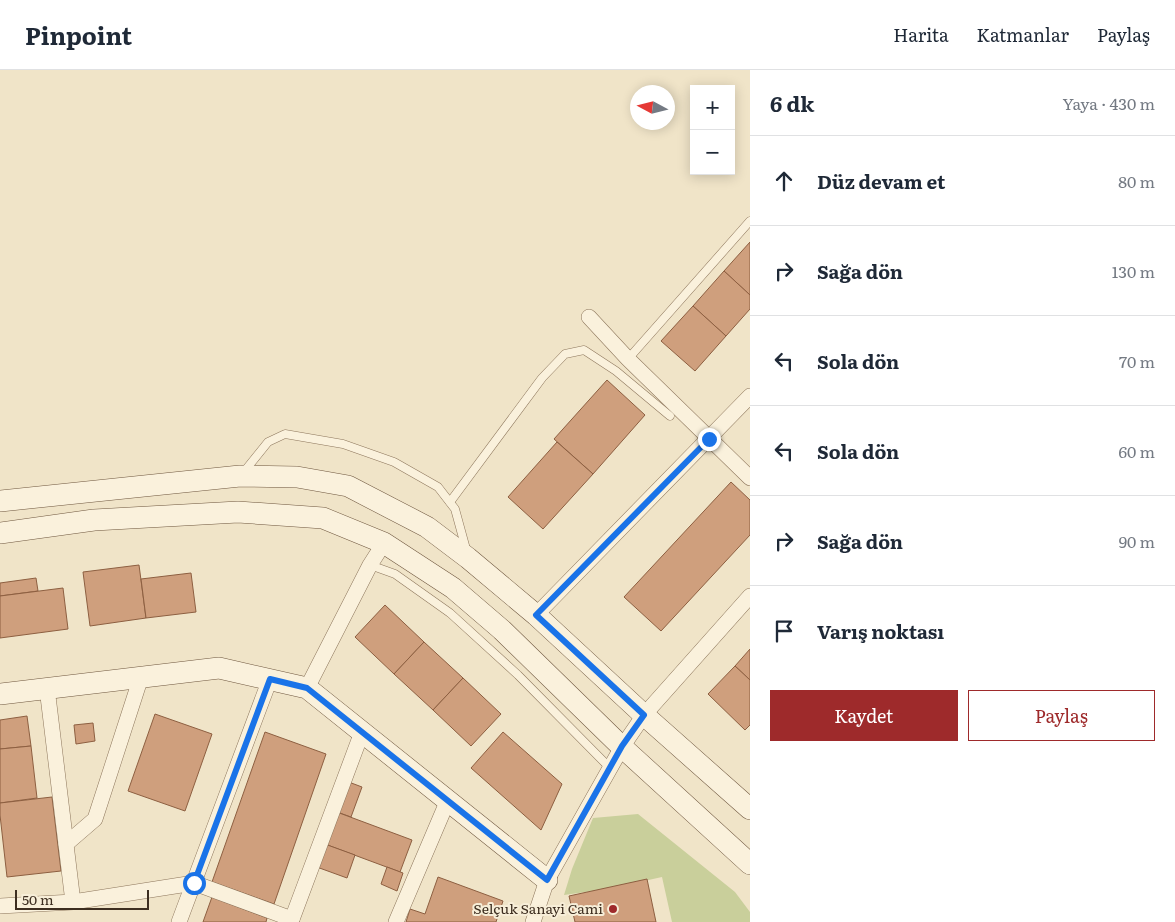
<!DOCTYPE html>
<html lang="tr">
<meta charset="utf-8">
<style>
body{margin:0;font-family:Literata,serif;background:#f6f6f7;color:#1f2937}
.controls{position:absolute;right:15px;top:15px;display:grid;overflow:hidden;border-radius:0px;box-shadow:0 2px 12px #0003}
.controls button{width:45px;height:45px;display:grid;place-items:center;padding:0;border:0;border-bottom:1px solid #e0e1e3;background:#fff;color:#1f2937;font:25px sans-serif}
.compass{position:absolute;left:630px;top:15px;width:45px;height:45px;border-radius:50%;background:#fff;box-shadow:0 2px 12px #0003;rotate:277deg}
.scale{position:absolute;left:15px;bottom:12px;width:134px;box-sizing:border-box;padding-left:5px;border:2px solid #3d2e20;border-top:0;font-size:14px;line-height:18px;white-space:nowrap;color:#3d2e20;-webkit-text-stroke:4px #f7eed8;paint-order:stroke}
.stop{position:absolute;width:15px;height:15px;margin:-11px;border:4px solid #1a73e8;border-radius:50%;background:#fff}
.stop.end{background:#1a73e8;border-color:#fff;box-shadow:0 1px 5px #0008}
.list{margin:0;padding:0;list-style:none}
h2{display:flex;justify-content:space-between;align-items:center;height:65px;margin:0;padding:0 20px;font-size:21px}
h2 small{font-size:16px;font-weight:400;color:#747a83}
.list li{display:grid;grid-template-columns:32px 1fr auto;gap:15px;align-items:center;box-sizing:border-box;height:90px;padding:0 20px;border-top:1px solid #e0e1e3}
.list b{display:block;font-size:19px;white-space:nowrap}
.list em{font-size:16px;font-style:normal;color:#747a83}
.actions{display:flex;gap:10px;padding:15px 20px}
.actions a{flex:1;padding:11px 0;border:1px solid #9e2a2b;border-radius:0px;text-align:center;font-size:18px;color:#9e2a2b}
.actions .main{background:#9e2a2b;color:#fff}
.icon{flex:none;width:28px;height:28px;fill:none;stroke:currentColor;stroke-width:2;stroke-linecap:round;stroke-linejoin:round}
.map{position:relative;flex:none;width:750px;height:852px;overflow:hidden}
header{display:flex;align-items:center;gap:30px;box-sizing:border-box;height:70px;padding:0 25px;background:#fff;border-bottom:1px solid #e0e1e3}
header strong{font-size:24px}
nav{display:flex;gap:28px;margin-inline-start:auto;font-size:18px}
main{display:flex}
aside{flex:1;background:#fff}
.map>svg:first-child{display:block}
</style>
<header>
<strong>Pinpoint</strong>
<nav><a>Harita</a><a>Katmanlar</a><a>Paylaş</a></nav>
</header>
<main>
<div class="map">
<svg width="750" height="852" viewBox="0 0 750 852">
<rect width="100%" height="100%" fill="#f0e4c8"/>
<path fill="#c9cf9b" d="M638 744 735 822 750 842V852H672L662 807 608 819 564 825 572 799 593 748Z"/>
<g fill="#cf9f7d" stroke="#8d5f41">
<path d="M750 172V225L724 201Z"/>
<path d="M724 201 750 225V239L726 266 693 236Z"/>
<path d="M693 236 726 266 695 301 661 271Z"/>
<path d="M607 310 645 345 593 404 554 369Z"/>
<path d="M557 372 593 404 543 459 508 427Z"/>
<path d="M731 412 750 430V465L661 561 624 527Z"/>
<path d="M139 495 146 548 90 556 83 502Z"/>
<path d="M191 503 196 542 146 548 141 509Z"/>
<path d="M36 508 38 521 0 526V513Z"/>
<path d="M63 518 68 559 0 568V526Z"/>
<path d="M385 535 424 572 394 604 355 567Z"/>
<path d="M424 572 463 608 433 640 394 604Z"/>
<path d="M750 579V610L735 596Z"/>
<path d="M735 596 750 610V655L745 660 708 624Z"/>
<path d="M463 608 501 644 471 676 433 640Z"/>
<path d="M155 644 212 664 185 741 128 721Z"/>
<path d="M27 646 31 676 0 679V650Z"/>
<path d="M93 653 95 671 76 674 74 655Z"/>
<path d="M265 662 326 684 274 834 212 812Z"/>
<path d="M503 662 562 714 541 760 471 698Z"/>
<path d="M31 676 37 728 0 733V679Z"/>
<path d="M346 711 362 717 351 747 334 741Z"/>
<path d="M52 727 61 801 7 807 0 745V733Z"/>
<path d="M334 741 412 770 400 802 322 773Z"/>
<path d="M322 773 355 785 347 808 314 796Z"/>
<path d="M387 797 403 803 397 821 381 814Z"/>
<path d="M438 807 503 831 496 852H406L410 839 425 844Z"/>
<path d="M647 809 656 852H575L569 826Z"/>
<path d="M212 827 267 848 266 852H203Z"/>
</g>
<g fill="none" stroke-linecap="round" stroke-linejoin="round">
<defs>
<g id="lane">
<path d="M628 289 750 151"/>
<path d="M243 403 268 372 285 364 343 374 394 392 438 417 455 439 466 479"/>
<path d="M450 432 542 308 565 284 584 280 616 301 670 346"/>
<path d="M370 495 395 504 450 543 518 605 610 698"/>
</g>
<g id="street">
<path d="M589 247 628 289 750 408"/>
<path d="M536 545 750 326"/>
<path d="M47 618 73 832"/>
<path d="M307 618 370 495 384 473"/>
<path d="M66 774 95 749 141 607"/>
<path d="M0 836 73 832 194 813 292 849"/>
<path d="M179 852 270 609"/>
<path d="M291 852 362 662"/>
<path d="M396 852 448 730"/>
<path d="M533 852 547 810 622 677 644 645 750 526"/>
</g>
<g id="secondary">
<path d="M0 431 240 406 297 407 348 416 427 457 468 488 536 545 644 645 750 739"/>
<path d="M0 463 94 450 238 442 323 448 384 473 453 518 502 560 622 677 750 794"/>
<path d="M0 624 219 598 307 618 547 810"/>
</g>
</defs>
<use href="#lane" stroke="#8d765c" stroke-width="9"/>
<use href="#street" stroke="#8d765c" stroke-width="16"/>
<use href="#secondary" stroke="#6f573f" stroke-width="22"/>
<use href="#lane" stroke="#faf1dc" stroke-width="8"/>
<use href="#street" stroke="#faf1dc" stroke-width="15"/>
<use href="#secondary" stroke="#faf1dc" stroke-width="21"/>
</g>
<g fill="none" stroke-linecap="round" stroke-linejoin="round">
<path stroke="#1a73e8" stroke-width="6" d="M194 813 270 609 307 618 547 810 622 676 644 645 536 545 709 369"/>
</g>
<circle fill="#9e2a2b" stroke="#f7eed8" stroke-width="2" cx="613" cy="839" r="5"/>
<g text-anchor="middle" stroke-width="4" stroke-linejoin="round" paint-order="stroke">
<g font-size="14" fill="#3d2e20" stroke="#f7eed8" text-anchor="end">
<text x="603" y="844">Selçuk Sanayi Cami</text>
</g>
</g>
</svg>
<div class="controls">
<button>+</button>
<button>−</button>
</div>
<svg class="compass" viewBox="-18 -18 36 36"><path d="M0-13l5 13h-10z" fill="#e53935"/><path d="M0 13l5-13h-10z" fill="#747a83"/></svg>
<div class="scale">50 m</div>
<div class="stop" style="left:194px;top:813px"></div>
<div class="stop end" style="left:709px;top:369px"></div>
</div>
<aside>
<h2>6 dk<small>Yaya · 430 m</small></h2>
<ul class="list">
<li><svg class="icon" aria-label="ahead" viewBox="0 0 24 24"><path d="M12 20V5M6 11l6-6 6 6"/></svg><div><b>Düz devam et</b></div><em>80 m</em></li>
<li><svg class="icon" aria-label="right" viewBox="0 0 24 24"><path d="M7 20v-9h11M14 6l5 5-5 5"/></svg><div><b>Sağa dön</b></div><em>130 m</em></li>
<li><svg class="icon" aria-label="left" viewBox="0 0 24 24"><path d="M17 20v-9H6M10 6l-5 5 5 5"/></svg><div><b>Sola dön</b></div><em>70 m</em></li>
<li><svg class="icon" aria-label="left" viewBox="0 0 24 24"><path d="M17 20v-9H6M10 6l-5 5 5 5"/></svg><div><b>Sola dön</b></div><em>60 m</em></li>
<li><svg class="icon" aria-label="right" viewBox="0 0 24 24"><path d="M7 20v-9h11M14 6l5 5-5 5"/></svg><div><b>Sağa dön</b></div><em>90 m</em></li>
<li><svg class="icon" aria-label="arrive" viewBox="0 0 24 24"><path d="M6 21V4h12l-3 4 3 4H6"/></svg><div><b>Varış noktası</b></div></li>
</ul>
<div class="actions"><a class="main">Kaydet</a><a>Paylaş</a></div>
</aside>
</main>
